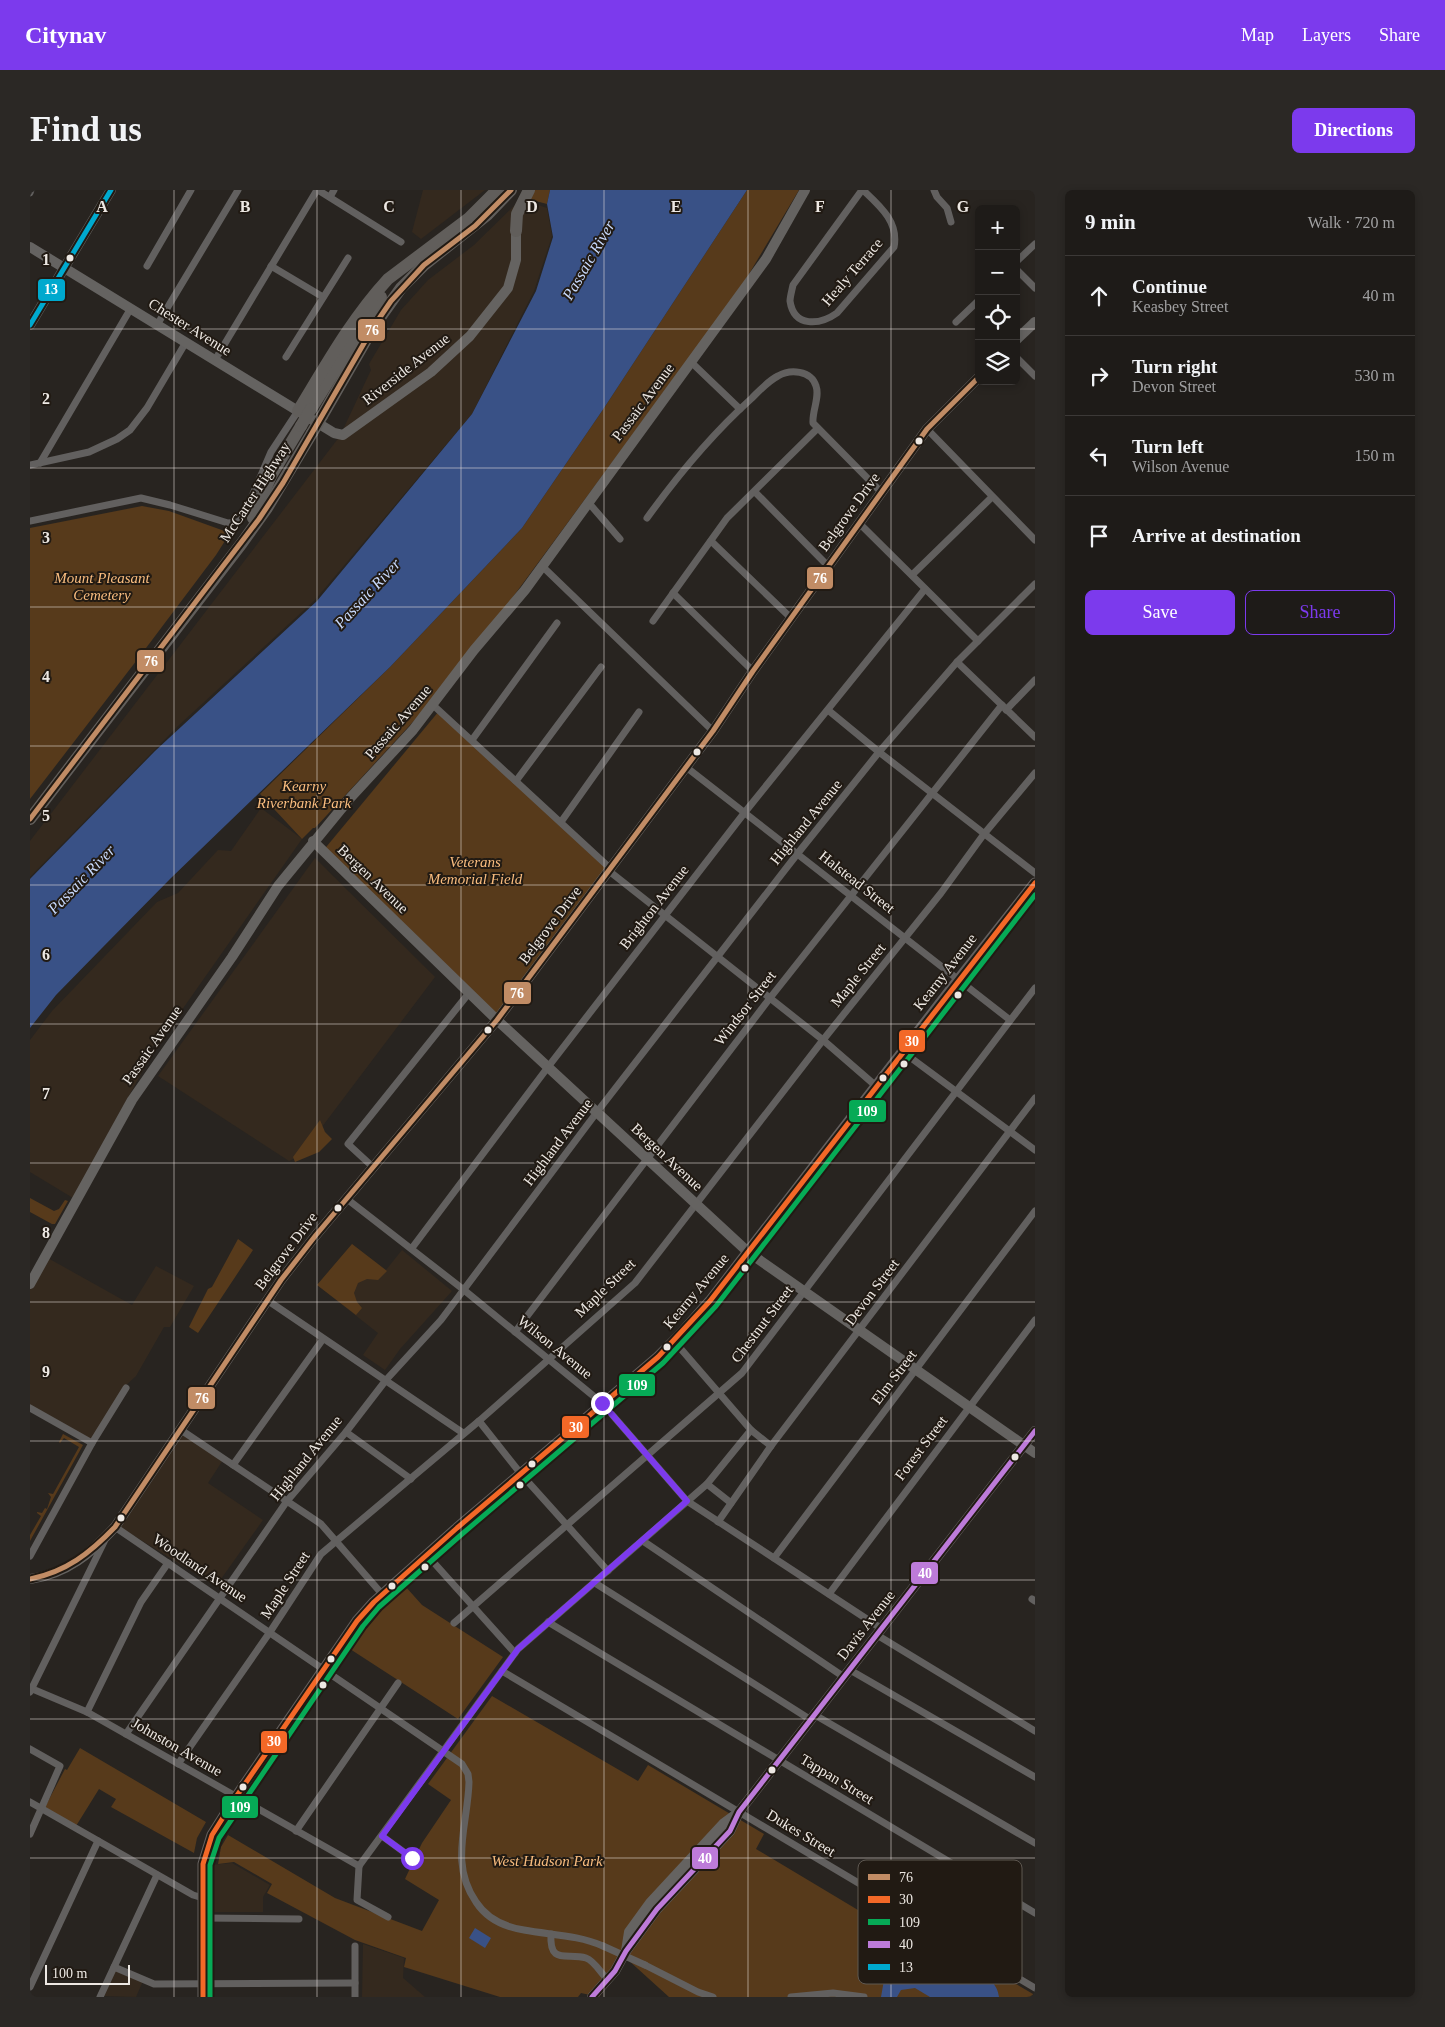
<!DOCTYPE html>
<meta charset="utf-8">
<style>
body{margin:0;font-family:Georgia,serif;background:#2b2825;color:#f1f3f6}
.controls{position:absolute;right:15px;top:15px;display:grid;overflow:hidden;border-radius:8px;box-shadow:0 2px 8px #0003}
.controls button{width:45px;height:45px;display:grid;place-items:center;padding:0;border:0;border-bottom:1px solid #3c3937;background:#1e1b18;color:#f1f3f6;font:25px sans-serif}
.scale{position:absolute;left:15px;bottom:12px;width:85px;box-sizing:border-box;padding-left:5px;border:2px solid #ede8e3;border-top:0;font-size:14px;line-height:18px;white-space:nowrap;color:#ede8e3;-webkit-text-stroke:4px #211a13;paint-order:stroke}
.stop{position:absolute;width:15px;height:15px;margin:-11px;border:4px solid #7c3aed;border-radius:50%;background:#fff}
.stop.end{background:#7c3aed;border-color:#fff;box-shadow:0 1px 5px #0008}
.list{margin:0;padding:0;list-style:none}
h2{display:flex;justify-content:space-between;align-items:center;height:65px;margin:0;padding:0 20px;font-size:21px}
h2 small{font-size:16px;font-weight:400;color:#a1a1a2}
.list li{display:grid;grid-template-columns:32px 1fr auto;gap:15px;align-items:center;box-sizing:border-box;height:80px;padding:0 20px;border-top:1px solid #3c3937}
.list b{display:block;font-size:19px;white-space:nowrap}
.list p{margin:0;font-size:16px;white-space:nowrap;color:#a1a1a2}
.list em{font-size:16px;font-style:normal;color:#a1a1a2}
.actions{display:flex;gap:10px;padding:15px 20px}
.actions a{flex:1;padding:11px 0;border:1px solid #7c3aed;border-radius:8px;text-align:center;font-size:18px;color:#7c3aed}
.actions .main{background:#7c3aed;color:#fff}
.icon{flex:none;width:28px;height:28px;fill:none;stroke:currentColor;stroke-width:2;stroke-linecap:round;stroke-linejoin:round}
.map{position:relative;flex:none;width:1005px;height:1807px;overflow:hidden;border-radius:8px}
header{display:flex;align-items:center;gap:30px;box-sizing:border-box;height:70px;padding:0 25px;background:#7c3aed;color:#fff}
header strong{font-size:24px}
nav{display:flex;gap:28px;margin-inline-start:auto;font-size:18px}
.intro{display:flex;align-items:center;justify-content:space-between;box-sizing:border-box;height:120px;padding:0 30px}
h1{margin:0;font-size:35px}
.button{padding:12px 22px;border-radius:8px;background:#7c3aed;color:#fff;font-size:18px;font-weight:700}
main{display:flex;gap:30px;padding:0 30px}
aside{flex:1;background:#1e1b18;border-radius:8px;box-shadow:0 2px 8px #0003}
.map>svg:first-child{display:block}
</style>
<header>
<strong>Citynav</strong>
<nav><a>Map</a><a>Layers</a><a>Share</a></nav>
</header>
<div class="intro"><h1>Find us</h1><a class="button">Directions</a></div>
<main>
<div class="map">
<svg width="1005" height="1807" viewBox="0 0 1005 1807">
<rect width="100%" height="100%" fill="#282420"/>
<g fill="#34291e">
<path d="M393 0H455L391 49 382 42Z"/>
<path d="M491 9 517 18 522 46 504 101 442 224 285 410 148 536 0 687V651L310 246 341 180 339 174 371 120 398 90 444 55Z"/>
<path d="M231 618 272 649 128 854 124 855 117 867 118 871 43 1008 0 982V850L22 821 127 712 148 703 188 660 201 661Z"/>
<path d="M285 668 405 787 270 966 259 971 128 886Z"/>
<path d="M322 1054 356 1080 372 1060 422 1101 370 1159 355 1180 333 1165 348 1143 287 1095Z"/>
<path d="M16 1067 102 1115 126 1076 164 1096 140 1137H134L106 1186 94 1197 63 1255 0 1220V1095Z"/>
<path d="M150 1241 193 1270 178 1293 233 1330 186 1396 88 1336Z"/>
<path d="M202 1673 240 1695 233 1707V1722H181V1675Z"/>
<path d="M333 1754 374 1768 373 1788 395 1807H332Z"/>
<path d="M85 1778 113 1791 106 1807 72 1806Z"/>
</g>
<g fill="#573a1b">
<path d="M504 0H520L517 14 498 9Z"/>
<path d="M717 0H769L710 99 468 427 404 509 285 638H283L272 649 230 604 360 477 492 338 574 218Z"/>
<path d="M112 316 139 321 200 343 186 365 110 466 0 609V338Z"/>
<path d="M409 521 580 678 466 833 292 662Z"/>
<path d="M290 930 295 942 302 949 289 962 265 972 263 967Z"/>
<path d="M0 1008 24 1021 29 1019 35 1010 38 1011 25 1034H22L0 1022Z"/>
<path d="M208 1049 223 1060 168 1143 159 1137 178 1099 182 1097Z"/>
<path d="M322 1054 357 1081 348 1090 337 1089 328 1093 324 1103 327 1112 332 1118 326 1125 287 1095Z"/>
<path d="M33 1244 53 1255 0 1351V1345L11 1326 7 1323V1322L12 1323 15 1318 17 1319 21 1307 18 1303 23 1304 49 1257 34 1248 30 1253 29 1252Z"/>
<path d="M375 1396 392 1415 473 1467 428 1529 320 1459 347 1421Z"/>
<path d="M462 1506 608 1591 618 1575 734 1644 726 1659 838 1726 847 1712 1003 1804 1005 1807H639L597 1769 569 1807 551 1803 548 1807H470L374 1777 376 1768 325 1750 237 1703 242 1694 204 1672 188 1674 191 1657 198 1645 305 1708 392 1741 409 1710 375 1689 392 1653 421 1610 398 1594Z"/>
<path d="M50 1558 176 1632 167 1648 164 1663 81 1617 86 1609 69 1599 46 1636 15 1617 35 1579 37 1580Z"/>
</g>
<g fill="#395186">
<path d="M520 0H717L574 218 492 338 360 477 141 688 72 758 26 805 0 838V689L125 561 287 411 442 224 506 101 523 47 517 14Z"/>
<path d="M445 1738 461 1748 455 1758 439 1748Z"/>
<path d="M898 1757C919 1760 968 1783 969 1807H900L885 1798 871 1800 867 1807H851L854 1790H857L862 1776 861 1766Z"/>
</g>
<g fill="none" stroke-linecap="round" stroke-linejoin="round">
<g stroke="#62605f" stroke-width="7">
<path d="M288 0 371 52"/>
<path d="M832 0 763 95C762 100 760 107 760 111 764 138 790 135 807 123L864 57C869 32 850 16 833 0"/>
<path d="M904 0 907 7 917 18 921 32"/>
<path d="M0 3 1 0"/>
<path d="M300 7 304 0"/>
<path d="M986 72 1005 54"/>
<path d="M117 76 161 0"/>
<path d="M241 76 293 107"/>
<path d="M986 79 1005 98"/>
<path d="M926 132 949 110"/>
<path d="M127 135 208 0"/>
<path d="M256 167 318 68"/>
<path d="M986 167 1005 186"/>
<path d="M185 170 287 0"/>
<path d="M661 172 710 219"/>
<path d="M897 239 1005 350"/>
<path d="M10 273 101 118"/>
<path d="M0 275 59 262 87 249 100 240 117 218 156 152"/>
<path d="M725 302 798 376"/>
<path d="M558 312 590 349"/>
<path d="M617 328C648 285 682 244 722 208 730 200 738 191 748 186 760 179 781 180 786 196 790 207 782 221 783 233L851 302"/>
<path d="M0 331 111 308 140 315 198 333 208 332 214 325 241 262 268 221"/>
<path d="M829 333 948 451"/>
<path d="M681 351 761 428"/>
<path d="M512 376 683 541"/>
<path d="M882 385 962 307"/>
<path d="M643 403 723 481"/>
<path d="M623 431 697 328 787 239"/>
<path d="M927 472 1005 547"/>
<path d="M403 515 581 679"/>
<path d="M798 520 849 562 1005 683"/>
<path d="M976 520 1005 490"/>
<path d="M442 550 527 433"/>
<path d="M656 577 980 830"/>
<path d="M486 591 571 477"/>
<path d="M531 632 609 522"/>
<path d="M579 681 793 850 846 896"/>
<path d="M873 862 1005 960"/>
<path d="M344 978 318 954 439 803"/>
<path d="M317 1009 434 1100 572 1213 657 1311 852 1439"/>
<path d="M382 1058 518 877 715 622 895 399"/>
<path d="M237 1110 433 1243"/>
<path d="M485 1142 740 808 972 515"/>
<path d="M644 1151 721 1240 741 1256"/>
<path d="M0 1218 62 1253"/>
<path d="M449 1231 491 1284 578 1381"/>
<path d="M151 1240 291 1334 352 1404"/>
<path d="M316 1242 381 1289"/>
<path d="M203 1275 293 1149"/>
<path d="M677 1294 701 1313"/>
<path d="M688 1332 741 1256 1005 908"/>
<path d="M85 1337 432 1574 438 1584 439 1592C438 1635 419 1673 446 1712 457 1729 475 1737 494 1740 521 1745 548 1745 573 1756"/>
<path d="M613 1351 814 1487"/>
<path d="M397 1365 485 1463"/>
<path d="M0 1366 62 1253 96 1198"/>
<path d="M744 1368 1005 1021"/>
<path d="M565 1393 781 1530"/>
<path d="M799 1404 1005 1130"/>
<path d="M1002 1409 1005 1411"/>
<path d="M518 1432 1005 1723"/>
<path d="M424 1433 712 1183 1005 798"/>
<path d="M847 1445 1005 1541"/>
<path d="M820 1480 1005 1587"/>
<path d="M472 1481 1005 1798"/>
<path d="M0 1498 57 1522 329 1676"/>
<path d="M0 1502 74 1352"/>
<path d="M57 1522 111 1412 138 1373"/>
<path d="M785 1525 1005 1653"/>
<path d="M96 1544 257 1311 316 1242 356 1190 411 1130 567 922 768 663 849 562 927 472 1005 394"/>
<path d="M0 1559 30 1576 0 1644"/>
<path d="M148 1574 240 1442 291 1364 449 1231 605 1093 793 850 911 703 954 644 1005 583"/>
<path d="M0 1612 163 1705 173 1708"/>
<path d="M266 1641 368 1493"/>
<path d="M352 1646 382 1668"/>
<path d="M329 1676 488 1459 677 1294 721 1240"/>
<path d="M329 1676 327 1710 358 1727"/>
<path d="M173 1728 269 1729"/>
<path d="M521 1744C519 1776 538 1762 556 1768 565 1771 571 1784 578 1790"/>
<path d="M325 1756V1807"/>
<path d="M615 1775 668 1802 683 1807"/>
<path d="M84 1777 124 1794 325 1793"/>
<path d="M0 1797 68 1651"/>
<path d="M70 1807 127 1685"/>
<path d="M761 1807 803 1803 834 1807"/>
</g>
<g stroke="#656361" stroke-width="10">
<path d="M0 57 304 243 313 245 401 182 440 146 478 98 486 70V41"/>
<path d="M0 135 81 0"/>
<path d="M986 150 1005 132"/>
<path d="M283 651 467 830 718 1062 1005 1263"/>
<path d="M0 1094 102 910 202 767 248 696 321 607 383 540 444 460 495 400 736 69 775 0"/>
<path d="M0 1389C37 1384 61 1363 85 1337L251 1090 286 1045 467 830 683 541 723 481 897 239 949 187"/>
<path d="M596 1761 599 1742 620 1713 694 1633 709 1622"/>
<path d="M562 1807 585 1781 596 1761 627 1719 700 1641 709 1622 1005 1241"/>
</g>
<path stroke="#64605f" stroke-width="11" d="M173 1807V1674L182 1645 206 1607 327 1431 344 1412 427 1338 628 1167 649 1146 680 1111 928 790 1005 693"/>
<g stroke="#615e5b" stroke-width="12">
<path d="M486 41 487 24 499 0"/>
<path d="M281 219 351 107"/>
<path d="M268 221C296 175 322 128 358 89L439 28 467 0"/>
<path d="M292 226 344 136 371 98 394 75 457 25 481 0"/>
<path d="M223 328 241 286 271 236"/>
<path d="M0 629 212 353 237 318 282 243"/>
</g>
<path stroke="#62605f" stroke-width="7" d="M573 1756 615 1775"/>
<g stroke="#615e5b" stroke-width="12">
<path d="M271 236 281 219"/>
<path d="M282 243 292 226"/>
</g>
<defs>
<g id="bus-1">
<path d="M0 629 229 329 253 293 344 136 361 111 394 75 445 36 481 0"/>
<path d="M0 1389C36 1382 60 1363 85 1337L251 1090 286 1045 467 830 683 541 723 481 897 239 949 187"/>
</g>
<path id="bus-2" d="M173 1807V1674L182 1645 206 1607 327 1431 344 1412 427 1338 628 1167 680 1111 1005 693"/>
<path id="bus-3" d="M180 1807V1675L189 1648 333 1436 349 1417 432 1344 633 1173 686 1116 1005 705"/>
<path id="bus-4" d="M562 1807 585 1781 596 1761 627 1719 700 1641 709 1622 1005 1241"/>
<path id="bus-5" d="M0 135 81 0"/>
</defs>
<use href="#bus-1" stroke="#211a13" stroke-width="9"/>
<use href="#bus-2" stroke="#211a13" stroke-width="9"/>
<use href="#bus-3" stroke="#211a13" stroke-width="9"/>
<use href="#bus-4" stroke="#211a13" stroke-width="9"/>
<use href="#bus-5" stroke="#211a13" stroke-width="9"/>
<use href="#bus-1" stroke="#c18c65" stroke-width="5"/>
<use href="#bus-2" stroke="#f36827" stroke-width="5"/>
<use href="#bus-3" stroke="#06aa56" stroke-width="5"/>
<use href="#bus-4" stroke="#bd7bd9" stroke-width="5"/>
<use href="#bus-5" stroke="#00a9ce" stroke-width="5"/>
</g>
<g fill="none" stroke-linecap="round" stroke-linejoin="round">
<path stroke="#7c3aed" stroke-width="6" d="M382 1668 352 1646 488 1459 657 1311 572 1213"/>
</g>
<path fill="none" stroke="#ede8e3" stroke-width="1" stroke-opacity="0.55" d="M144 0V1807M287 0V1807M431 0V1807M574 0V1807M718 0V1807M861 0V1807M0 139H949M986 139H1005M0 278H1005M0 417H1005M0 556H1005M0 695H1005M0 834H1005M0 973H1005M0 1112H1005M0 1251H1005M0 1390H1005M0 1529H1005M0 1668H1005"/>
<g fill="#ede8e3" stroke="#211a13" stroke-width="2">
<circle cx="40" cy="68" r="4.5"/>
<circle cx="889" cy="251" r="4.5"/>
<circle cx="667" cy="562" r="4.5"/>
<circle cx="928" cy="805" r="4.5"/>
<circle cx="458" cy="840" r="4.5"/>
<circle cx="874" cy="874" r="4.5"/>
<circle cx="853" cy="888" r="4.5"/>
<circle cx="308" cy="1018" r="4.5"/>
<circle cx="715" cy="1078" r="4.5"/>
<circle cx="637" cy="1157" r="4.5"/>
<circle cx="985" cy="1267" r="4.5"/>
<circle cx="502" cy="1274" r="4.5"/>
<circle cx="490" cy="1295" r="4.5"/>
<circle cx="91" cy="1328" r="4.5"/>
<circle cx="395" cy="1377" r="4.5"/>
<circle cx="362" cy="1396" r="4.5"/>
<circle cx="301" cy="1469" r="4.5"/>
<circle cx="293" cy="1495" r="4.5"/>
<circle cx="742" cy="1580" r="4.5"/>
<circle cx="213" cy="1597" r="4.5"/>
</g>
<g text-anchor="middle" stroke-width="4" stroke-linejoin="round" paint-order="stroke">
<g font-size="15" fill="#ede8e3" stroke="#211a13">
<text transform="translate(822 82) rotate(-49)" y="5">Healy Terrace</text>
<text transform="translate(160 137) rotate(32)" y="5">Chester Avenue</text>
<text transform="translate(376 179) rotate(-38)" y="5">Riverside Avenue</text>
<text transform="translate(613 212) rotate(-53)" y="5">Passaic Avenue</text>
<text transform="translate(225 302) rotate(-57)" y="5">McCarter Highway</text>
<text transform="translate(819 322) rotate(-54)" y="5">Belgrove Drive</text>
<text transform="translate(368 532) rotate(-49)" y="5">Passaic Avenue</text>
<text transform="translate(776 632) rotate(-51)" y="5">Highland Avenue</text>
<text transform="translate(343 689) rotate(44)" y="5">Bergen Avenue</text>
<text transform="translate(827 692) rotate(38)" y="5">Halstead Street</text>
<text transform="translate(624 717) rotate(-52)" y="5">Brighton Avenue</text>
<text transform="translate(520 735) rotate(-53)" y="5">Belgrove Drive</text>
<text transform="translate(915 782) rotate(-52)" y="5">Kearny Avenue</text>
<text transform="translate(828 785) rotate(-51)" y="5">Maple Street</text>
<text transform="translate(715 818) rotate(-52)" y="5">Windsor Street</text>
<text transform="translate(122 855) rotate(-55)" y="5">Passaic Avenue</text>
<text transform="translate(528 952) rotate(-53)" y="5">Highland Avenue</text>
<text transform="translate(637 967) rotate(43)" y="5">Bergen Avenue</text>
<text transform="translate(256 1061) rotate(-53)" y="5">Belgrove Drive</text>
<text transform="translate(575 1098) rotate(-44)" y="5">Maple Street</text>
<text transform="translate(666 1101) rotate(-50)" y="5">Kearny Avenue</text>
<text transform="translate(842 1102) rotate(-53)" y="5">Devon Street</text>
<text transform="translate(732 1134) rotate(-53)" y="5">Chestnut Street</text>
<text transform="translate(525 1157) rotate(39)" y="5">Wilson Avenue</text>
<text transform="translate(864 1187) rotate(-53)" y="5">Elm Street</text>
<text transform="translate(891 1258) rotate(-53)" y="5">Forest Street</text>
<text transform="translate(276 1268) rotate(-51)" y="5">Highland Avenue</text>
<text transform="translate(170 1378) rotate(34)" y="5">Woodland Avenue</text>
<text transform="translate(255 1395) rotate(-57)" y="5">Maple Street</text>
<text transform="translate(836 1435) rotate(-52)" y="5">Davis Avenue</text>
<text transform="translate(147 1557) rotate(30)" y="5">Johnston Avenue</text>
<text transform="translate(807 1589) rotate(31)" y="5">Tappan Street</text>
<text transform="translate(771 1643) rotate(31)" y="5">Dukes Street</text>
</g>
<g font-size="15" font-style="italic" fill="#fabd7f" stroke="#211a13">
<text x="72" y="393">Mount Pleasant<tspan x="72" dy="17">Cemetery</tspan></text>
<text x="274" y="601">Kearny<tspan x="274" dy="17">Riverbank Park</tspan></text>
<text x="445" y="677">Veterans<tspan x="445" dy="17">Memorial Field</tspan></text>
<text x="517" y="1676">West Hudson Park</text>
</g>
<g font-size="16" font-style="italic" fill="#c8dafd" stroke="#211a13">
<text transform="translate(558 70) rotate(-60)" y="6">Passaic River</text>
<text transform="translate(337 403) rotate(-47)" y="6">Passaic River</text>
<text transform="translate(51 689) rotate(-46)" y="6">Passaic River</text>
</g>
</g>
<rect x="828" y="1670" width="164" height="124" rx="8" fill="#211a13" stroke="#5e5851" stroke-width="1"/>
<rect x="838" y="1684" width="22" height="6" fill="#c18c65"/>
<rect x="838" y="1706" width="22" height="7" fill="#f36827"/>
<rect x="838" y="1729" width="22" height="6" fill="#06aa56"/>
<rect x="838" y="1751" width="22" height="7" fill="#bd7bd9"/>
<rect x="838" y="1774" width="22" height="6" fill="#00a9ce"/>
<g font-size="14" fill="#ede8e3">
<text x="869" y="1692">76</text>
<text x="869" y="1714">30</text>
<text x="869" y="1737">109</text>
<text x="869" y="1759">40</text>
<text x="869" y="1782">13</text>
</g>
<g font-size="16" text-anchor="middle" font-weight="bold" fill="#ede8e3" stroke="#211a13" stroke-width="4" stroke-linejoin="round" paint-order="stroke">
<text x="72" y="22">A</text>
<text x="215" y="22">B</text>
<text x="359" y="22">C</text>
<text x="502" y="22">D</text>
<text x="646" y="22">E</text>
<text x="790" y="22">F</text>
<text x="933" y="22">G</text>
<text x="16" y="75">1</text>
<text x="16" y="214">2</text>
<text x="16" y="353">3</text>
<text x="16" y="492">4</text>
<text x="16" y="631">5</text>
<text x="16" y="770">6</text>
<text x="16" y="909">7</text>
<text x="16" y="1048">8</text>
<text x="16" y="1187">9</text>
</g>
<g stroke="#211a13" stroke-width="2">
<rect x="7" y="88" width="29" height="24" rx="5" fill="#00a9ce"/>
<rect x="327" y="128" width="29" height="24" rx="5" fill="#c18c65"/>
<rect x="776" y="376" width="28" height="24" rx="5" fill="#c18c65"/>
<rect x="106" y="459" width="29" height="24" rx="5" fill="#c18c65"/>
<rect x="473" y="791" width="29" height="24" rx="5" fill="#c18c65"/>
<rect x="868" y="839" width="28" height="24" rx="5" fill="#f36827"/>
<rect x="818" y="909" width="39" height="24" rx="5" fill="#06aa56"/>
<rect x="588" y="1183" width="38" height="24" rx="5" fill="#06aa56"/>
<rect x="157" y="1196" width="29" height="24" rx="5" fill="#c18c65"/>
<rect x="531" y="1225" width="29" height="24" rx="5" fill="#f36827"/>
<rect x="880" y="1371" width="29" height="24" rx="5" fill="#bd7bd9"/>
<rect x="230" y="1540" width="28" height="24" rx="5" fill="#f36827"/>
<rect x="191" y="1605" width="38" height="24" rx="5" fill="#06aa56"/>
<rect x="661" y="1656" width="28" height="24" rx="5" fill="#bd7bd9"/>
</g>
<g font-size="14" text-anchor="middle" font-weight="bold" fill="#fff">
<text x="21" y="104">13</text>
<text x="342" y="145">76</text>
<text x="790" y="393">76</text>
<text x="121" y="476">76</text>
<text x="487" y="808">76</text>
<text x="882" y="856">30</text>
<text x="837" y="926">109</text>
<text x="607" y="1200">109</text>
<text x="172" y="1213">76</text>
<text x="546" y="1242">30</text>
<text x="895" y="1388">40</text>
<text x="244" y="1556">30</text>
<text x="210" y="1622">109</text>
<text x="675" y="1673">40</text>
</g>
</svg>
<div class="controls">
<button>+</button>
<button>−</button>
<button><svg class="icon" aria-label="locate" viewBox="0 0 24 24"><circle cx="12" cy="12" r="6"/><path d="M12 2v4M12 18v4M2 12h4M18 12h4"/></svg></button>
<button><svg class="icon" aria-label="layers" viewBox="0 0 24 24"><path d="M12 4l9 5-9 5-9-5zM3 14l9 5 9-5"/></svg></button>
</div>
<div class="scale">100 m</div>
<div class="stop" style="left:382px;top:1668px"></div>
<div class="stop end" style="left:572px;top:1213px"></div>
</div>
<aside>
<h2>9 min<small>Walk · 720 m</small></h2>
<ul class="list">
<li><svg class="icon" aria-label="ahead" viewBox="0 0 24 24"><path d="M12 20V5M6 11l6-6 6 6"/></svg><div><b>Continue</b><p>Keasbey Street</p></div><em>40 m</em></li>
<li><svg class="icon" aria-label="right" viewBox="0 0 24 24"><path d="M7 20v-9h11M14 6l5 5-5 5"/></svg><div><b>Turn right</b><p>Devon Street</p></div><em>530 m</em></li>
<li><svg class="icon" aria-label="left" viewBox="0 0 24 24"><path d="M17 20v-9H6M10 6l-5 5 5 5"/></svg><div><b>Turn left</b><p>Wilson Avenue</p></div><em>150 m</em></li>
<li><svg class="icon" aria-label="arrive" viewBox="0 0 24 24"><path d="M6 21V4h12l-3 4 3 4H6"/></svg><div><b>Arrive at destination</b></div></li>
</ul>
<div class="actions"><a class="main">Save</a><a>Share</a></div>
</aside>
</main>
